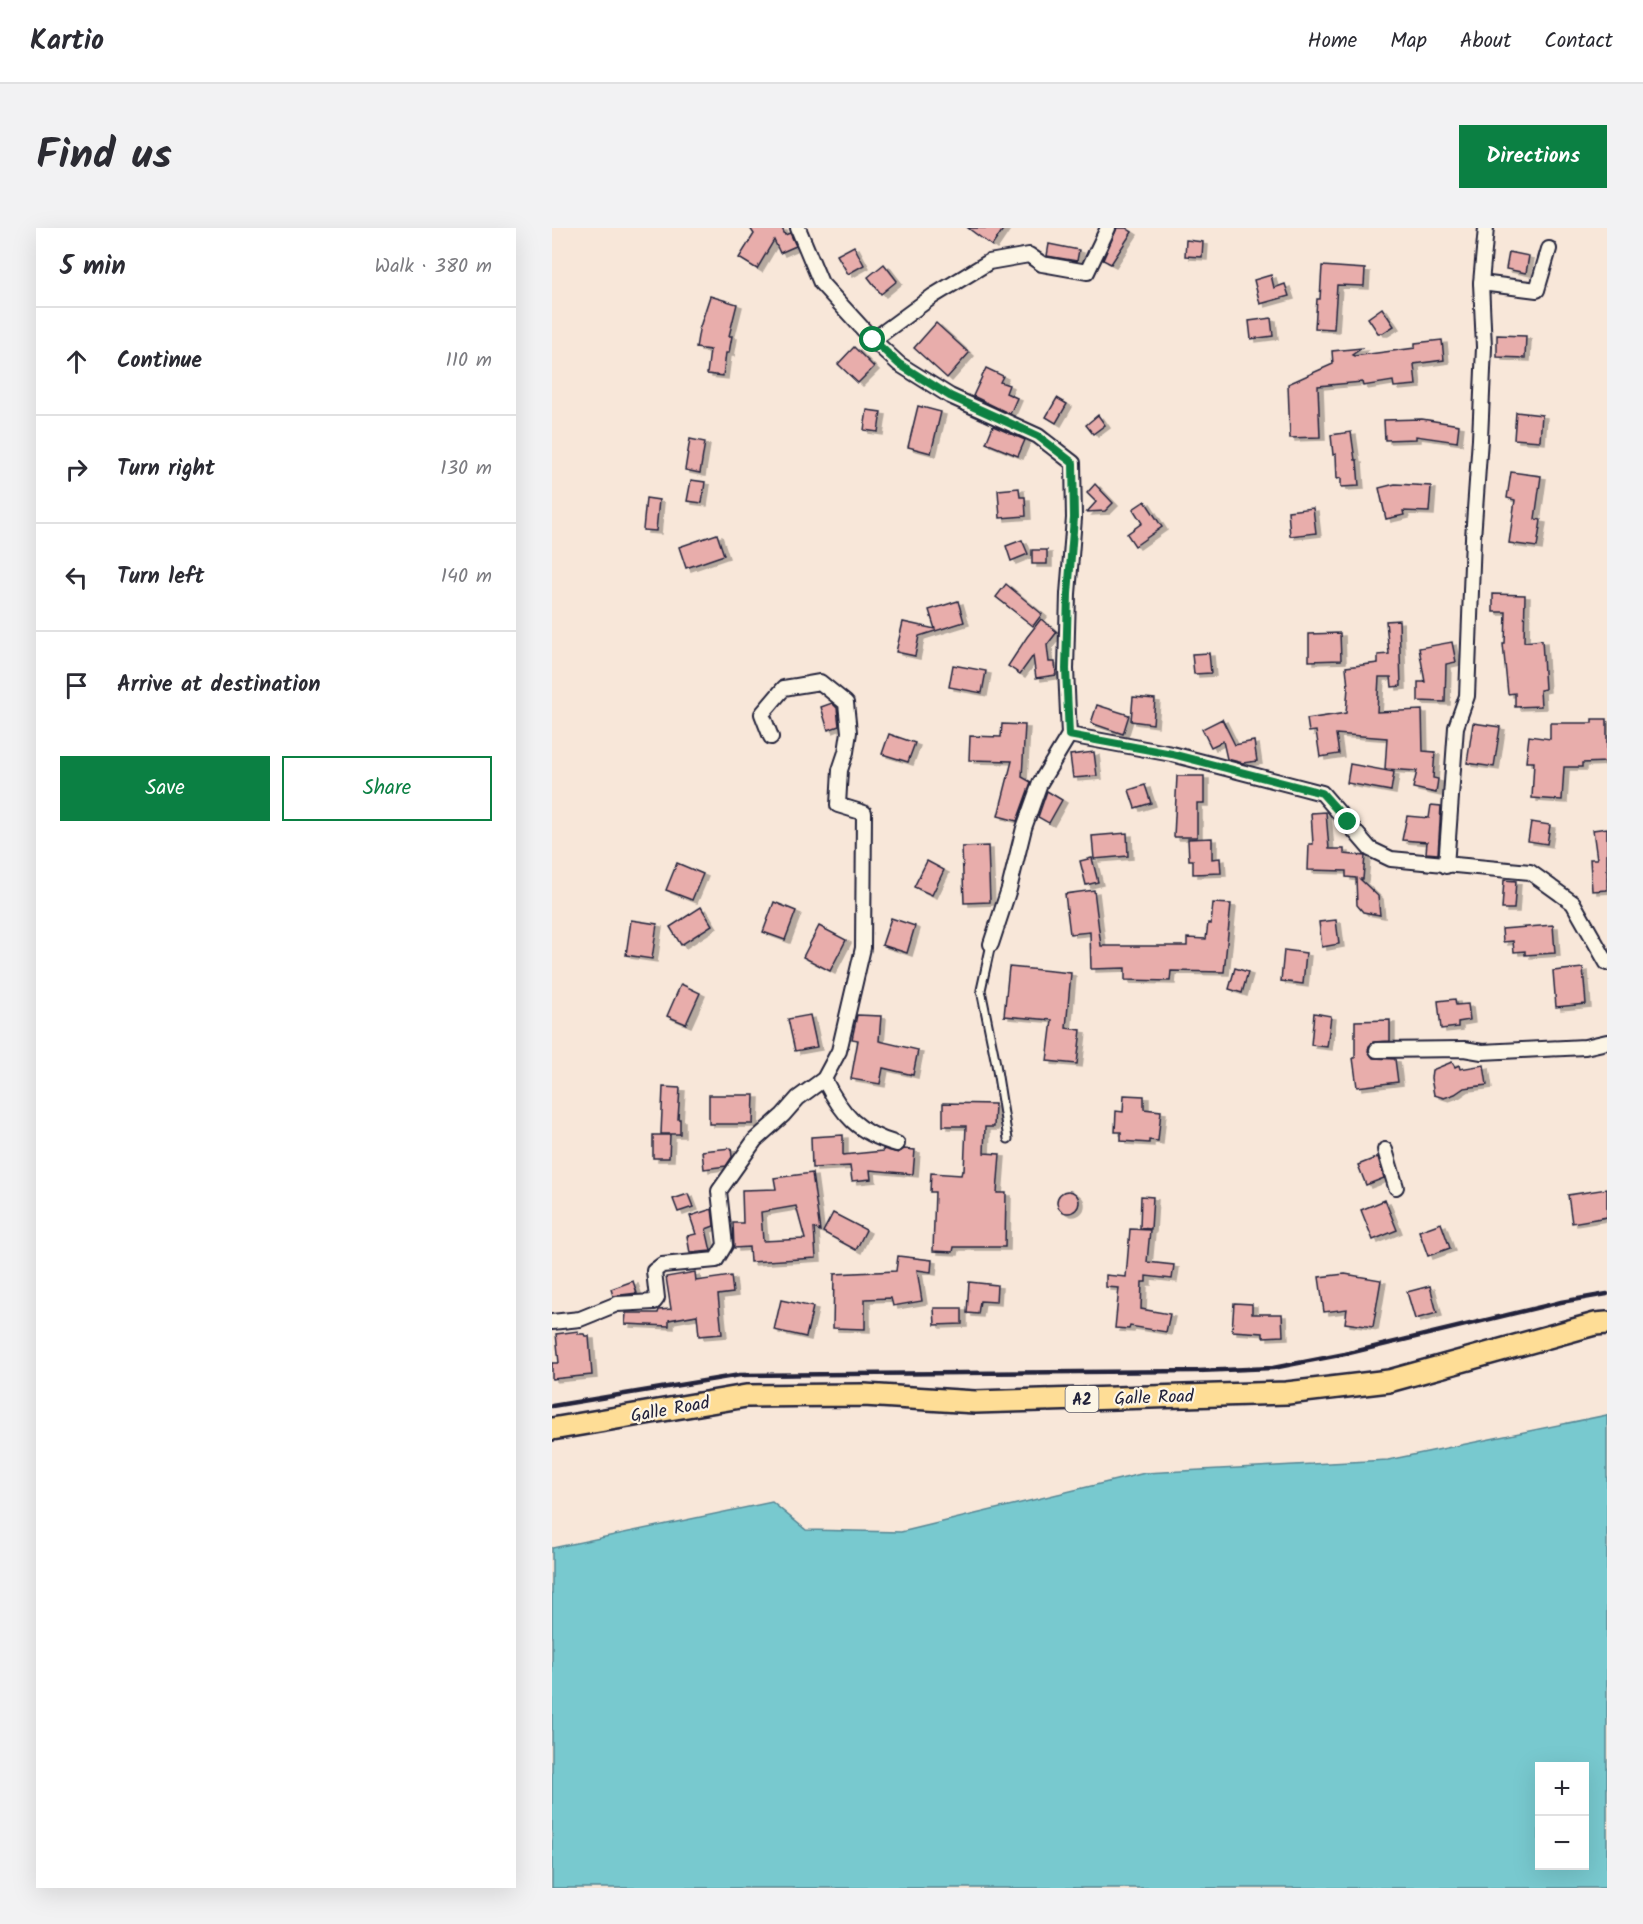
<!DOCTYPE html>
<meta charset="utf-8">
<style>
body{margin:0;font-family:Kalam,sans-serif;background:#f2f2f3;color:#2b2b33}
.controls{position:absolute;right:18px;bottom:18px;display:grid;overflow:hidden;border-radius:0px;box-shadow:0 6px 24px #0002}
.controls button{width:54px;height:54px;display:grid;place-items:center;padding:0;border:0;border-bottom:2px solid #e1e1e2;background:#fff;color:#2b2b33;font:30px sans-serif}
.stop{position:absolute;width:18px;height:18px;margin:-14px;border:4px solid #0b8043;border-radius:50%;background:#fff}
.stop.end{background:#0b8043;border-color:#fff;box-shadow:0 2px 6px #0008}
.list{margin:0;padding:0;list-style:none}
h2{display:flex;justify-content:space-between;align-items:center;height:78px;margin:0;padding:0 24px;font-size:26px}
h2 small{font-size:20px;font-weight:400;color:#7c7c81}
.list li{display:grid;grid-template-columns:39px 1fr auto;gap:18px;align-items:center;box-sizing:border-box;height:108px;padding:0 24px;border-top:2px solid #e1e1e2}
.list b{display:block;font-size:22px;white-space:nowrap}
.list em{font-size:20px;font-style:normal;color:#7c7c81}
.actions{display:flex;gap:12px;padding:18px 24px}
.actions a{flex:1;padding:14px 0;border:2px solid #0b8043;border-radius:0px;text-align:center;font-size:21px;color:#0b8043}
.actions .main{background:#0b8043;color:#fff}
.icon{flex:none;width:33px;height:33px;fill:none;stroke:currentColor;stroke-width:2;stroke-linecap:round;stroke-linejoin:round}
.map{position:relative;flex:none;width:1055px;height:1660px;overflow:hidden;border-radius:0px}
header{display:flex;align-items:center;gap:36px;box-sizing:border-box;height:84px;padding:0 30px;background:#fff;border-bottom:2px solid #e1e1e2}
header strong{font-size:28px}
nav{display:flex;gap:33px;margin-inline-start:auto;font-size:21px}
.intro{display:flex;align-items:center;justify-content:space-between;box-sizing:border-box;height:144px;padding:0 36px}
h1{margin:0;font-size:42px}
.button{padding:15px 27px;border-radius:0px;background:#0b8043;color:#fff;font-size:21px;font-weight:700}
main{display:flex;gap:36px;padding:0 36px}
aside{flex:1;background:#fff;border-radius:0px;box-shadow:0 6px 24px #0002}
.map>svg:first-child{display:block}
</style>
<header>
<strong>Kartio</strong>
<nav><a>Home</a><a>Map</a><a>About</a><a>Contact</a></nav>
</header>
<div class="intro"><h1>Find us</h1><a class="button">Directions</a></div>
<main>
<aside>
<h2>5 min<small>Walk · 380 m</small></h2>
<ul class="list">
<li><svg class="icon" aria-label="ahead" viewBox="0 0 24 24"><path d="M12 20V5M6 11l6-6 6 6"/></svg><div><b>Continue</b></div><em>110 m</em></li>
<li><svg class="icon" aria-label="right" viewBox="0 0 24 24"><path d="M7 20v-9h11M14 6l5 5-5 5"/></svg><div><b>Turn right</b></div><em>130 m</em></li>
<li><svg class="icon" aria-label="left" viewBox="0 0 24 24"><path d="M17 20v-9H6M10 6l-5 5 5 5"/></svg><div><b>Turn left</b></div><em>140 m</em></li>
<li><svg class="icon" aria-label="arrive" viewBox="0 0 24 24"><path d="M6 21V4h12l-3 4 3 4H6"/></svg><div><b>Arrive at destination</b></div></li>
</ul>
<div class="actions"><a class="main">Save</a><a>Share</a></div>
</aside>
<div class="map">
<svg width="1055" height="1660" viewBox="0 0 1055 1660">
<defs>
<filter id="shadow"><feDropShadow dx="5" dy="3" stdDeviation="0" flood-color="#0004"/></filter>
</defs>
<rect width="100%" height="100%" fill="#f8e7d9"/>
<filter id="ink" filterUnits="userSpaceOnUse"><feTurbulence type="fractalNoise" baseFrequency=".0167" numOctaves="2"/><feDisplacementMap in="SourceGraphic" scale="12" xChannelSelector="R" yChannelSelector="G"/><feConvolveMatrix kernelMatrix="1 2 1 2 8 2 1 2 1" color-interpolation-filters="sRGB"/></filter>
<g filter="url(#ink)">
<path fill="#78c9cf" stroke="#568694" stroke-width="1.5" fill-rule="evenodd" d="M1055 1187V1660H0V1320L220 1274 254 1302 349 1304 593 1245 836 1232ZM987 1538H1032V1638H987Z"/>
<g fill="#e8adab" stroke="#22223b" stroke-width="1.5" fill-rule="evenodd" filter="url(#shadow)">
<path d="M198 0H230L233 7 238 5 244 18 228 25 222 12 205 41 187 30 202 6Z"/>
<path d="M416 0H452L440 18Z"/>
<path d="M565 0H574L580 4 559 36 551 32Z"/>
<path d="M634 12 651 14 650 29 633 28Z"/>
<path d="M497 16 527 22 525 33 495 28Z"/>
<path d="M302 18 312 37 296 46 285 27Z"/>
<path d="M957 24 977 28 974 45 954 41Z"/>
<path d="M332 36 345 53 329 66 316 49Z"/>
<path d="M770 38 813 41 812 58 785 57 782 101 763 100 765 71H768Z"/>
<path d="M719 47 722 60 733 56 737 68 708 76 702 52Z"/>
<path d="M158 68 185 76 177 108H180L177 125H174L171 148 155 146 158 122 144 120 147 102Z"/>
<path d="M830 80 842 98 831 105H826L816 90Z"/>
<path d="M719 90 721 108 699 111 697 93Z"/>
<path d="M384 95 417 125 395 150 362 120Z"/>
<path d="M945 107 974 108 973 130 945 129Z"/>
<path d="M890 112 892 132 862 136 864 157 842 159 841 153 811 158 810 154 766 158 768 209 738 210 736 156 781 136 780 123 810 120 800 127 802 128 863 120V115Z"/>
<path d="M302 119 322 139 306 155 286 136Z"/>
<path d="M434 140 451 148 448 154 457 157 454 165 465 170 458 186 421 168Z"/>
<path d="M505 170 515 176 504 195 494 189Z"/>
<path d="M366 178 389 184 379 225 356 219Z"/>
<path d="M315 182 329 184 326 204 312 202Z"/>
<path d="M964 184 990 187 988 213 962 211Z"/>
<path d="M546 187 553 197 541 206 534 197Z"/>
<path d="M870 191 907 197 905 214 864 208V211L833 212 832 192Z"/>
<path d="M441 198 473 212 466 228 434 215Z"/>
<path d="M799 204 803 232H805L807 258 789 259V250L785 251 784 226 781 227 779 207Z"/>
<path d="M138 211 153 214 148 245 133 242Z"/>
<path d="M959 244 989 248 983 291 989 292 985 319 957 315 963 272 955 270Z"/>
<path d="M139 252 153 254 150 275 135 273Z"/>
<path d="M543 256 561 275 553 283 535 284 544 274 535 265Z"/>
<path d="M843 256 879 258 877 284 851 283 852 287 834 291 827 260Z"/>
<path d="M467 260 468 269H473L474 288 448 290 446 262Z"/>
<path d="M94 270 107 272 104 303 91 302Z"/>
<path d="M593 273 610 299 583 318 575 306 590 295 581 281Z"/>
<path d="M761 280 764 305 738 308 736 283Z"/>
<path d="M165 306 172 327 134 340 127 319Z"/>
<path d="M470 312 476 326 459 333 454 318Z"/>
<rect x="480" y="322" width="15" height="14"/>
<path d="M454 356 490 386 481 398 444 369Z"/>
<path d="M941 366 973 367 972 414 990 412 993 461 988 462 989 478 963 479V465L956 466 951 416H953L954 384H941Z"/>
<path d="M406 373 412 394 367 408 363 428 344 424 351 394 383 401 377 382Z"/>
<path d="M489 391 505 404 495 417 497 434H503L504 447 484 450 481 428 468 446 456 438 475 409Z"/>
<path d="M847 392 849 458 840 459 839 449H827L825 484 870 482 871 523 883 524 881 550 886 551 884 565 861 560 865 543 833 541 835 510 784 506 787 526 768 529 764 503 757 504 755 491 794 485 796 459 794 439 826 435V427L837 426 834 393Z"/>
<path d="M788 405 789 432 757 433V406Z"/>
<path d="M900 414 904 434 894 436 893 474 866 473V454H873L867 420Z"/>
<path d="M657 425 659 445 642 446 640 426Z"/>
<path d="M401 437 434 443 430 465 397 459Z"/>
<path d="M581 469 603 471 601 496 579 493Z"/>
<path d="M280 475 285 480 287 498 276 502 269 479Z"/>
<path d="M545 477 577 487 571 506 539 495Z"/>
<path d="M670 491 683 517 702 513 705 533 691 535 675 531 671 513 659 519 650 501Z"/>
<path d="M1040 491H1055V534L1030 535V539H1012L1010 572 980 570 982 534H974L977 508 998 511V495H1040Z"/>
<path d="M921 495 948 499 942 539 915 535Z"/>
<path d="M450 496 473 497 470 549 479 554 465 593 446 588 460 533 417 532 418 508 449 509Z"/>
<path d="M337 506 363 515 356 534 330 526Z"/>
<path d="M542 524 545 548 521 550 518 527Z"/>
<path d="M798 536 842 544 839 563 795 555Z"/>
<path d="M625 548H652V575H645V609H622Z"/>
<path d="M593 557 599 575 583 580 577 562Z"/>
<path d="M495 563 510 572 497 595 486 589Z"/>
<path d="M879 577 889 578 886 626 874 625 875 614 850 612 855 588 877 590Z"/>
<path d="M774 584 777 621H792V626L813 628 811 651H808L826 668 828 687 811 684 805 677 804 650 794 649V643L756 642 757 616H761L759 585Z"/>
<path d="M979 594 998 597 995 616 976 613Z"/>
<path d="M1055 600V662L1040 663 1038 631H1045L1041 602Z"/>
<path d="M575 605 576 628 542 631 540 608Z"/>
<path d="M660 610V631L668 630 669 645 641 646V632H637L636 611Z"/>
<path d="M436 618 438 674 412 675 410 619Z"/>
<path d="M540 630 546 654 534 657 528 633Z"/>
<path d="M375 633 392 642 380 667 362 659Z"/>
<path d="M125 635 151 646 140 672 114 662Z"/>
<path d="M952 652 964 653 962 681H950Z"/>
<path d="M542 662 549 718H635V710L654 711 656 695 659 696 661 675 679 676 672 744 619 743 618 753 573 752V740L539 741 538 704 518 706 513 666Z"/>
<path d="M222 674 244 683 233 712 211 704Z"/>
<path d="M149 679 160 697 129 717 118 699Z"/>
<path d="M339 690 363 698 355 725 330 717Z"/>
<path d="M79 692 105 696 100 731 74 727Z"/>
<path d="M784 692 787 716 770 719 767 694Z"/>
<path d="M1001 697 1003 725 973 727V723L962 724 961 713 951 714 950 701Z"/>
<path d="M267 698 294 712 278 743 251 729Z"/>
<path d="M732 722 754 725 751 756 729 753Z"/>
<path d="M457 739 519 745 514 800 529 802 525 836 495 833 500 792 452 788Z"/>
<path d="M683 740 696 744 690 765 677 761Z"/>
<path d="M1031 740 1034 776 1004 779 1001 743Z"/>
<path d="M129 756 148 765 134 796 115 788Z"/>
<path d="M903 771 904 777 916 776 918 792 906 794V799L889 801 886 773Z"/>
<path d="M762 785 779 788 775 819 759 817Z"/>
<path d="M258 787 265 819 243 823 236 791Z"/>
<path d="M305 787 329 788 327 813 366 822 361 847 331 840 328 856 299 851 306 812 300 811Z"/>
<path d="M838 792V813L821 814 817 818 816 823 821 830 843 831 846 854 805 859 801 830H803V793Z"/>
<path d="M900 834 903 839 907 837 908 841 932 837 935 857 912 860 903 866 892 870 882 867 879 850 880 842Z"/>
<path d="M111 859 128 860 126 891H128V906H109Z"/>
<path d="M157 867H202L201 896H157Z"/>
<path d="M572 867 592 868V881L609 883 606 913 597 912V915L569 913V904H563L564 883 571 884Z"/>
<path d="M391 875 443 876 442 899H433L432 925 448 926 445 965H454L453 1019H402L401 1024 381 1023 383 964H378L379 945 409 947 410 943H412L414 898H391Z"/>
<path d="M101 907H118L117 930H101Z"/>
<path d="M291 907V927L331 923V921L346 925 352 921 363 922 361 946 318 942 319 951 300 953 298 938 260 940 259 909Z"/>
<path d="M179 920 180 929 174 938 152 941 150 923Z"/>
<path d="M826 929 832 950 814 957 806 937Z"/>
<path d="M260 945 268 1003 262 1000 264 1030 198 1034 197 1019 182 1020 181 995H191L190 962 224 961 222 950ZM244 978 253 1011 211 1013 209 984Z"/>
<path d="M1055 961V989L1020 995 1016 967Z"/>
<circle cx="516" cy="974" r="11"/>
<path d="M136 966 141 979 126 984 121 971Z"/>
<path d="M589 968 601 969 599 1001 588 1000Z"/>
<path d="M833 972 845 1002 821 1012 809 982Z"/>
<path d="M160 981 162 998 154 1001 159 1023 138 1025 135 1008 144 1006 138 988Z"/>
<path d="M281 985 314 1002 304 1022 271 1004Z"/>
<path d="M889 995 898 1020 876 1028 867 1003Z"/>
<path d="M578 1001 598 1002 595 1034 622 1037 620 1051 594 1048V1054H590L589 1081 618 1086 614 1104 578 1098 577 1101 563 1100 567 1060 554 1059V1047L574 1049Z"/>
<path d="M346 1028 380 1032 379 1044 365 1042 370 1073 341 1078 339 1070 313 1071V1101L281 1100 282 1046 344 1043Z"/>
<path d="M143 1044 144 1053 179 1048 181 1065 166 1067 170 1106 147 1108 145 1087 117 1092V1098L73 1096 74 1085H106L107 1082 119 1081 114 1049Z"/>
<path d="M793 1046 829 1052 821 1099 793 1095 795 1081 772 1084 767 1049Z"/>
<path d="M81 1053 85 1065 61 1068 59 1061Z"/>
<path d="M417 1054 445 1057 444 1074 428 1073 426 1086 415 1085Z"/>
<path d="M878 1058 885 1085 863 1091 855 1064Z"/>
<path d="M229 1072 261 1079 254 1109 222 1102Z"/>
<path d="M682 1075 700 1076V1086H730L731 1108 711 1109V1105L680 1103Z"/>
<path d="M382 1080H410V1096L383 1097Z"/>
<path d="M26 1103V1106H32L33 1108H37L40 1147 0 1151V1135H7L4 1106Z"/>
</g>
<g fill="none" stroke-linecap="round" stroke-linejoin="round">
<defs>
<path id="service" d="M439 716 429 762 444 836 456 911"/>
<g id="minor">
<path d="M246 0 269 55 321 112 347 136 398 168 486 208 521 235 522 290 516 366 514 441 517 507 620 526 770 565 818 621 839 631 978 644 1021 675 1055 735"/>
<path d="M929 55 985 62 997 21"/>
<path d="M321 112 381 68 437 34 477 27 490 36 535 44 556 0"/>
<path d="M894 638 904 499 915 468 921 310 928 211 932 119 929 55 934 0"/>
<path d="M439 716 457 661 472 600 488 555 517 507"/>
<path d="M825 822 912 821 930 824 1033 819 1055 814"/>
<path d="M272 851C290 887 306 905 345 916"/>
<path d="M833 922 844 959"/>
<path d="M0 1094 28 1091 65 1076 102 1074 105 1070 102 1043 110 1037 164 1032 173 1017 167 963 203 912 231 887 246 870 272 851 287 823 311 720 312 585 286 577 288 542 294 524 297 504 294 475 268 454 232 460 210 486 219 509"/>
</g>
<path id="trunk" d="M0 1201 194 1168 312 1167 423 1174 735 1165 837 1153 1043 1096 1055 1095"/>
</defs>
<use href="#service" stroke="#22223b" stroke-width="11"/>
<use href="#minor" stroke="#22223b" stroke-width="18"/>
<use href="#trunk" stroke="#22223b" stroke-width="26"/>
<use href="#service" stroke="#fcf5e5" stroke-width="7"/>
<use href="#minor" stroke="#fcf5e5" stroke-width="14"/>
<use href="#trunk" stroke="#fedd96" stroke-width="21"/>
<path stroke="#22223b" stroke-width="4.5" d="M0 1178 188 1147 646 1143 721 1140 793 1126 1009 1074 1055 1066"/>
</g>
</g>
<g fill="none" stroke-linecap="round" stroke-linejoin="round" filter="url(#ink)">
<path stroke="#0b8043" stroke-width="8" d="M321 112 347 136 398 168 486 208 521 235 522 290 516 366 514 441 517 507 620 526 770 565 796 594"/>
</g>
<g text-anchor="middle" stroke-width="4.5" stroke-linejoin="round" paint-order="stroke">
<rect fill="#fcf5e5" stroke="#63616e" stroke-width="1.5" x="513.5" y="1158" width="33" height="26" rx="4.5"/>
<g font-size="16" font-weight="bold" fill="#22223b">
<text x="530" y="1177">A2</text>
</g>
<g font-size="18" fill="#22223b" stroke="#fcf5e5">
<text transform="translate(602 1169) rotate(-2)" y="6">Galle Road</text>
<text transform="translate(118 1181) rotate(-10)" y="6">Galle Road</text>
</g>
</g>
</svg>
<div class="controls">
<button>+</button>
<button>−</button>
</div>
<div class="stop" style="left:321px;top:112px"></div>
<div class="stop end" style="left:796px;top:594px"></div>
</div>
</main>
